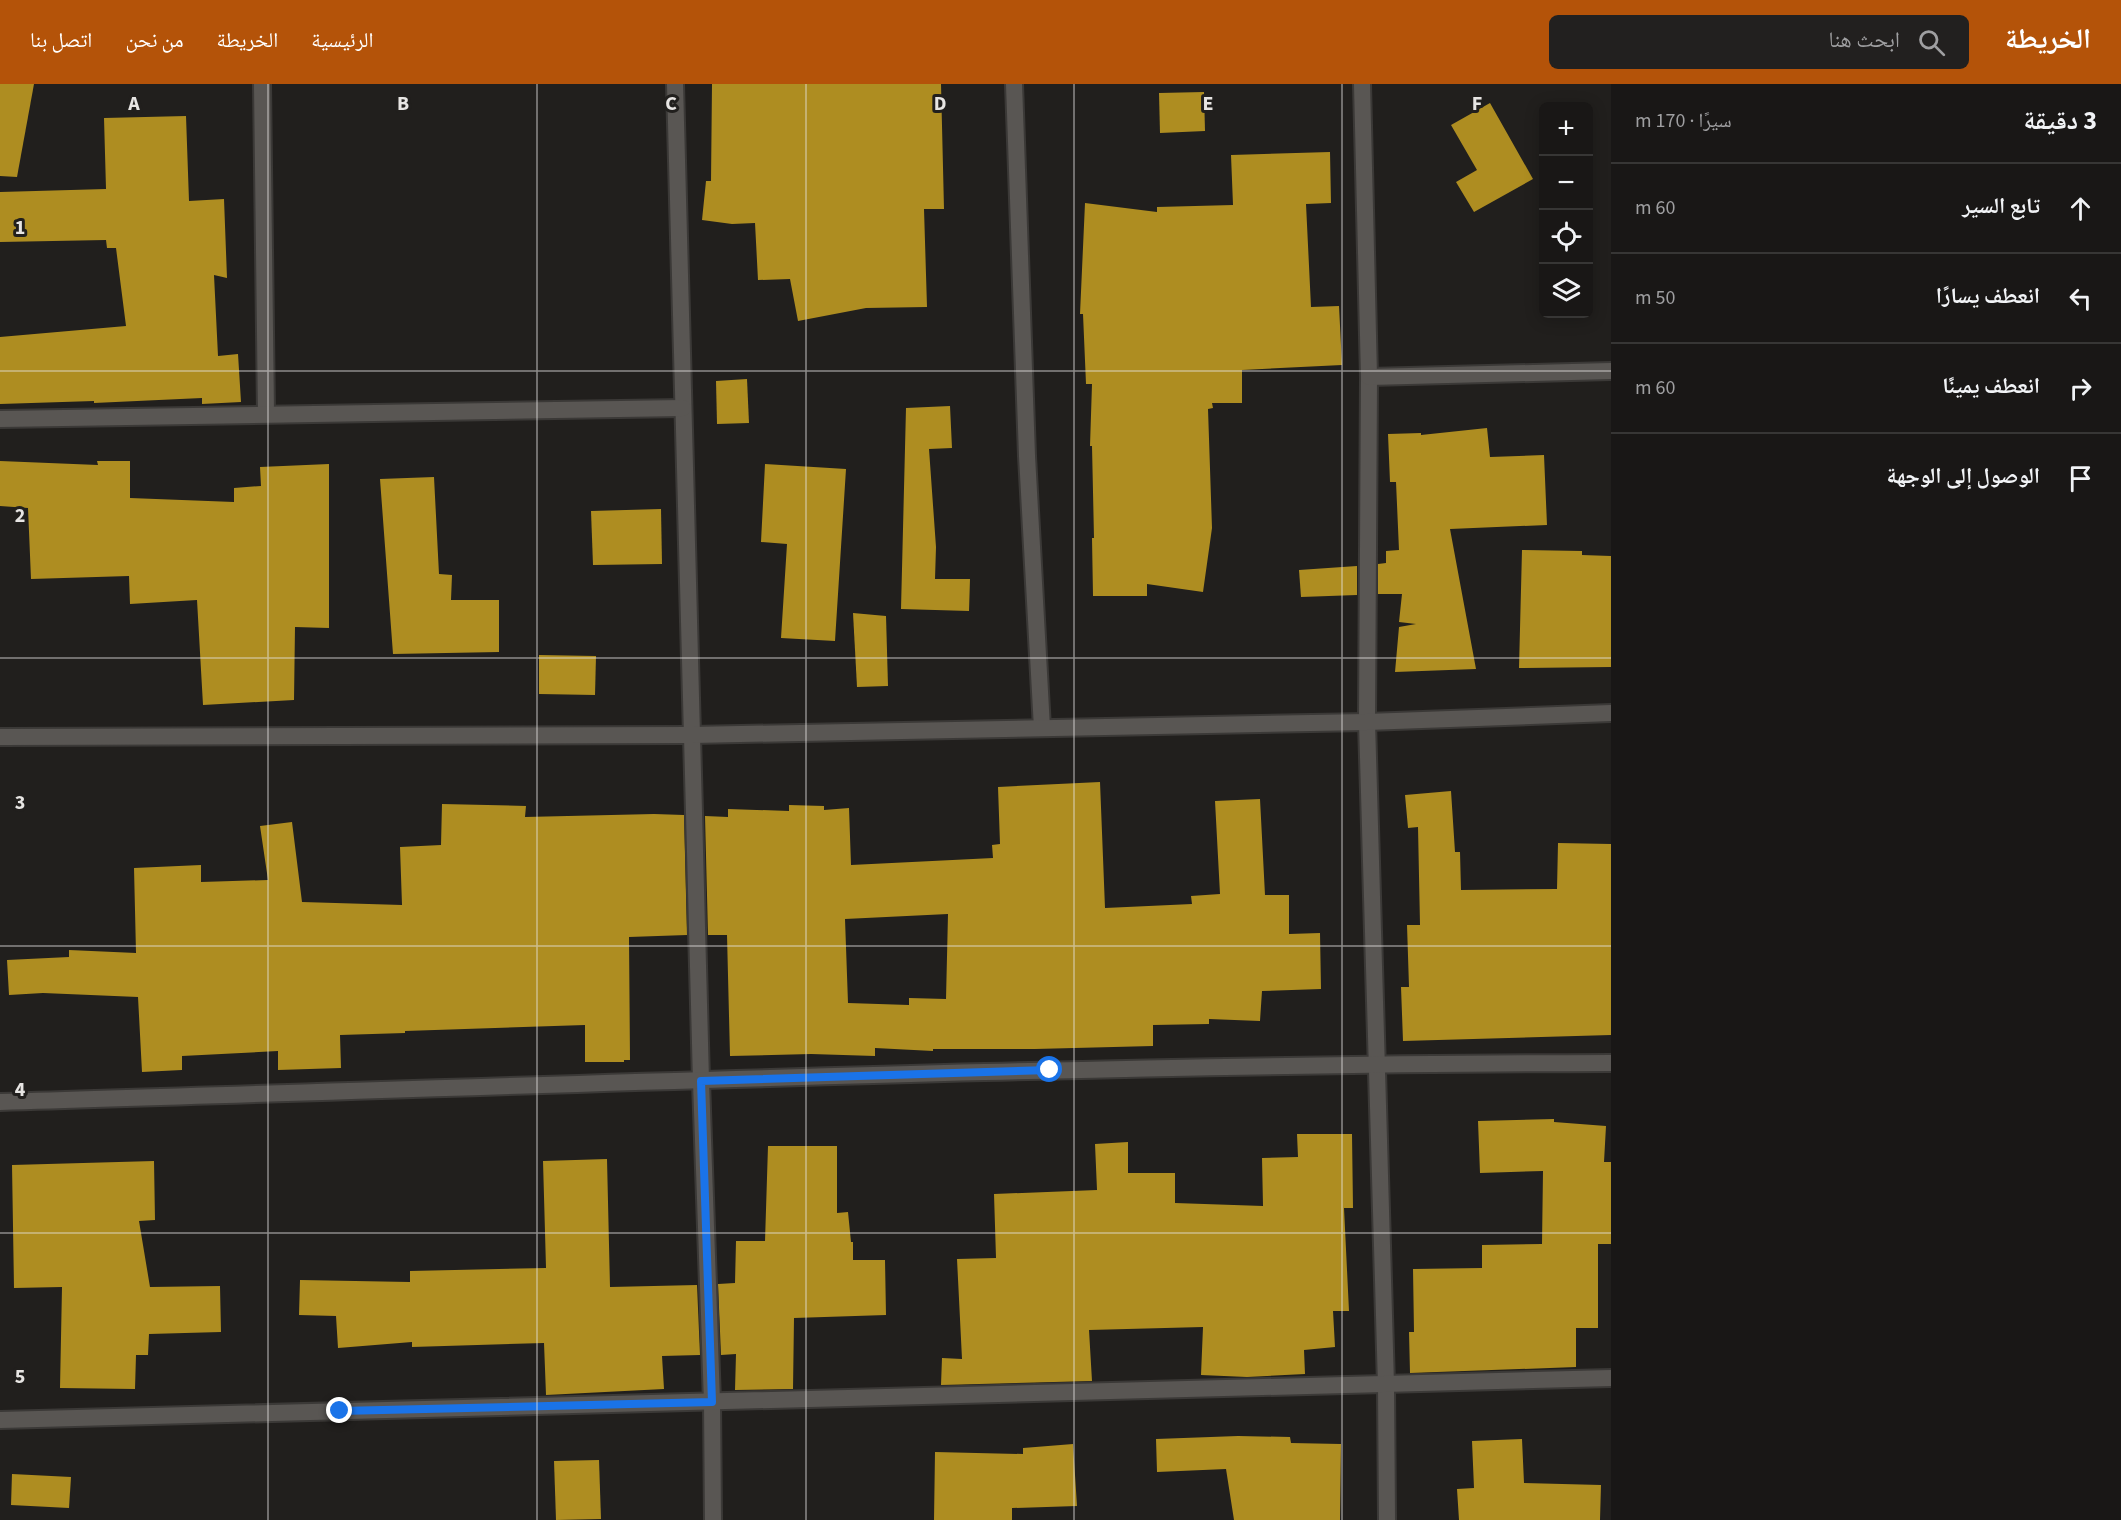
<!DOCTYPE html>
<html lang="ar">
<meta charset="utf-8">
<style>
body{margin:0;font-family:"Source Sans 3","Noto Naskh Arabic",sans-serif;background:#22201f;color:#f1f3f6;direction:rtl}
.controls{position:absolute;right:18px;top:18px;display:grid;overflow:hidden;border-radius:9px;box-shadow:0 3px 15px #0003}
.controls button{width:54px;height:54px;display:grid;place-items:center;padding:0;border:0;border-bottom:2px solid #373635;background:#191716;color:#f1f3f6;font:30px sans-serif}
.stop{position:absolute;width:18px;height:18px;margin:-14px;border:4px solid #1a73e8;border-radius:50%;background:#fff}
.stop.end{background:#1a73e8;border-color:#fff;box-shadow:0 2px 6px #0008}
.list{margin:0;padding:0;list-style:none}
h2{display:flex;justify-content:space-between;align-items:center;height:78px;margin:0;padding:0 24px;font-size:26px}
h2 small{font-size:20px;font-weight:400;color:#9f9fa1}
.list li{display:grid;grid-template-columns:39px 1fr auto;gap:18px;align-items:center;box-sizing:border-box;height:90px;padding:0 24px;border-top:2px solid #373635}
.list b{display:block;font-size:22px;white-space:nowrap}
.list em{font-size:20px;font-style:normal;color:#9f9fa1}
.icon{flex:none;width:33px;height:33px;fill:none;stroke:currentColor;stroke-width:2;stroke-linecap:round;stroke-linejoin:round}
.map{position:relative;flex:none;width:1611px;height:1436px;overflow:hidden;direction:ltr}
header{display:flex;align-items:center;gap:36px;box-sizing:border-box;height:84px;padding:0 30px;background:#b45309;color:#fff}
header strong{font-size:28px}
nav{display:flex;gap:33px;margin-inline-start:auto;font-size:21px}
.search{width:420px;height:54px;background:#22201f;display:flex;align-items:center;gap:15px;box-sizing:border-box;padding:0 21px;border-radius:9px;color:#9f9fa1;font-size:22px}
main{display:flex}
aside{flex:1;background:#191716}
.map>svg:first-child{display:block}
</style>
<header>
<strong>الخريطة</strong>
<div class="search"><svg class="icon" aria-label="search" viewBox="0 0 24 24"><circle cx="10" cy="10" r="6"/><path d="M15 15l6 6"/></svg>ابحث هنا</div>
<nav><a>الرئيسية</a><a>الخريطة</a><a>من نحن</a><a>اتصل بنا</a></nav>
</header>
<main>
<aside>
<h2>3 دقيقة<small>سيرًا · 170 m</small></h2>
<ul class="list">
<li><svg class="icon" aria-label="ahead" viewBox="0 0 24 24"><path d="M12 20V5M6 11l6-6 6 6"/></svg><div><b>تابع السير</b></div><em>60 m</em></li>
<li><svg class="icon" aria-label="left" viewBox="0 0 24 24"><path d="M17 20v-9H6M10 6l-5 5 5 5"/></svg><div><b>انعطف يسارًا</b></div><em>50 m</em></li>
<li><svg class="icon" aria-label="right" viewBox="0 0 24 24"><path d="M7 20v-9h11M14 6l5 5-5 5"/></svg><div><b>انعطف يمينًا</b></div><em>60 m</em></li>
<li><svg class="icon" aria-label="arrive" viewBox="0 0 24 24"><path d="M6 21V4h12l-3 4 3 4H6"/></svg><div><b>الوصول إلى الوجهة</b></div></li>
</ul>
</aside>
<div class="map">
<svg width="1611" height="1436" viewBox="0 0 1611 1436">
<rect width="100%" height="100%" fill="#211f1d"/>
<g fill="#ae8d21" fill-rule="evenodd">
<path d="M0 0H34L17 93 0 92Z"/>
<path d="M712 0H941L944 125H924L927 223 866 224 798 237 790 195 758 196 755 139 732 140 702 136 706 97H711Z"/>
<path d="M1204 8 1205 47 1160 49 1159 9Z"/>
<path d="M1490 19 1533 95 1474 128 1456 98 1477 86 1451 41Z"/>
<path d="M186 32 189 117 224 115 227 194 214 191 218 272 238 270 241 318 202 320V314L94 319V317L0 320V253L126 242 116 164H107L106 156 0 158V108L106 105 104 34Z"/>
<path d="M1330 68 1331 119 1306 120 1311 223 1339 222 1342 281 1242 286V319H1212L1213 324 1208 325 1212 444 1203 508 1147 500V512H1093L1092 454H1094L1092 362H1090L1092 300H1086L1083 230H1080L1085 119 1157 128V123L1233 121 1231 71Z"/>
<path d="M747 295 749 339 717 340 716 297Z"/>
<path d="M950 322 952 364 929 365 936 463 935 495H970L969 527 901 525 906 324Z"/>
<path d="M1487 344 1490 373 1544 371 1547 441 1450 445 1476 585 1395 588 1399 543 1416 540 1399 538 1402 510H1378V480L1386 479V467L1399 466 1396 398H1390L1388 350 1421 349V351Z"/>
<path d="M0 377 98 381 97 377H130V414L234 418V404L261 402 260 383 329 380V544L295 543 294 616 203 621 197 516 130 520 129 492 31 495 28 424 0 422Z"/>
<path d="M765 380 846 385 835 557 781 554 787 460 761 458Z"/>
<path d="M434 393 439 490 452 491 451 516H499V568L393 570 380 395Z"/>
<path d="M661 425 662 480 593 481 591 427Z"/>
<path d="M1522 466 1582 467V471L1611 472V583L1519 584Z"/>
<path d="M1357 482V511L1301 513 1299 486Z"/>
<path d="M853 529 886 532 888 602 857 603Z"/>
<path d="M539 571 596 572 595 611 539 610Z"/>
<path d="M1100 698 1105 824 1192 820 1191 812 1220 810 1215 717 1260 715 1265 811H1289V850L1320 849 1321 905 1262 907 1260 937 1209 935V940L1153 941V962L1035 965H933V967L875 964V972L811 970 730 972 727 851H708L705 732 728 733V725L789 727V721L824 722V726L849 724 851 781 993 774 992 761 1000 760 998 703ZM948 830 946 915 909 914V921L848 919 845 835Z"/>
<path d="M1451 707 1455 768H1460L1461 806 1557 805 1558 759 1611 760V951L1403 957 1401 903H1409L1407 841H1420L1418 743 1408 744 1405 711Z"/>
<path d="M442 720 526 722 525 733 654 730 684 731 687 851 629 853 630 976H624V978H585V941L405 947V949L340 951 341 984 278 986V967L182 972V986L142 988 138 913 43 909 9 911 7 876 69 873V866L136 869 134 784 201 781V798L268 796 260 742 292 738 302 818 402 821 400 763 441 761Z"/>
<path d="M1554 1035V1038L1606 1042 1604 1078H1611V1160H1598V1244H1576V1283L1410 1289 1409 1248H1414L1413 1185 1482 1184V1161L1542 1160 1543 1087 1480 1089 1478 1037Z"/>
<path d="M1297 1050H1352L1353 1124H1344L1349 1227H1333L1335 1263 1304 1266 1305 1290 1247 1293 1201 1291 1203 1243 1089 1246 1092 1297 941 1301 942 1274 962 1275 957 1175 996 1174 994 1110 1097 1106 1095 1060 1128 1058V1089H1175V1119L1263 1122 1262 1074 1298 1073Z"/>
<path d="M768 1062H837V1129L848 1128 851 1158H853V1176H885L886 1231 794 1234 793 1305 735 1306 736 1270 721 1271 718 1200 735 1199 736 1157H765Z"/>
<path d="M607 1075 610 1203 697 1201 700 1271 662 1272 664 1305 546 1311 544 1259 412 1263V1258L338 1264 336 1232 299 1231 300 1196 410 1198V1187L546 1184 543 1077Z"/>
<path d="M154 1077 155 1136 139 1137 150 1203 220 1202 221 1248 149 1250 148 1271H136L135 1305 60 1304 62 1203 14 1204 12 1081Z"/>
<path d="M1238 1352 1290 1353 1291 1359 1341 1360 1340 1436H1234L1226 1385 1157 1388 1156 1355Z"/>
<path d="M1522 1355 1524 1399 1601 1401 1600 1436H1459L1457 1405 1474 1404 1472 1357Z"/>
<path d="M1073 1360 1077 1422 1012 1424V1436H934L935 1368 1023 1370V1364Z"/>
<path d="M599 1376 601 1435 556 1436 554 1377Z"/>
<path d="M12 1390 71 1393 69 1424 11 1421Z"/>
</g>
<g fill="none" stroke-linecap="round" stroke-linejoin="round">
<defs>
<g id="minor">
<path d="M262 0 266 330"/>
<path d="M675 0 701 997 712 1318 713 1436"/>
<path d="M1014 0 1027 372 1042 644"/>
<path d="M1362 0 1369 293 1367 638 1386 1301 1387 1436"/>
<path d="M1369 293 1611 287"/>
<path d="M0 335 683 324"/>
<path d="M0 653 692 651 1367 638 1611 629"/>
<path d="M0 1018C537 1002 1074 980 1611 979"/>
<path d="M0 1336 1611 1294"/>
</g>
</defs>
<use href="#minor" stroke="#3b3937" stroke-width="20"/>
<use href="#minor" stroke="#595653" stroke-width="16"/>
</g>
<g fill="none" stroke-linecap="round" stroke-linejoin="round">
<path stroke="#1a73e8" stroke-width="8" d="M340 1327 712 1318 701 997 1050 986"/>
</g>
<path fill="none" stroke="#e7e5e3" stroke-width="1.5" stroke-opacity="0.55" d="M268 0V1436M537 0V1436M806 0V1436M1074 0V1436M1342 0V1436M0 287H1611M0 574H1611M0 862H1611M0 1149H1611"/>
<g font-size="20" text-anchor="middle" font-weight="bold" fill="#e7e5e3" stroke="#211f1d" stroke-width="6" stroke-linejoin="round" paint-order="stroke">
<text x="134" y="26">A</text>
<text x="403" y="26">B</text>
<text x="671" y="26">C</text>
<text x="940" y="26">D</text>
<text x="1208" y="26">E</text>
<text x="1477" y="26">F</text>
<text x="20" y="150">1</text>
<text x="20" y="438">2</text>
<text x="20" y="725">3</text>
<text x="20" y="1012">4</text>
<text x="20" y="1299">5</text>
</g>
</svg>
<div class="controls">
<button>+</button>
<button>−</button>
<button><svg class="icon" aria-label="locate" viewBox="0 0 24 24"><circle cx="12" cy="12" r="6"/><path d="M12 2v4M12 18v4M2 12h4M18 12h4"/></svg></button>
<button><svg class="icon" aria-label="layers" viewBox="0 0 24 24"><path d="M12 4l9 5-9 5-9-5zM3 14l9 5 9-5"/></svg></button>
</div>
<div class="stop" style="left:1050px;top:986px"></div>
<div class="stop end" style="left:340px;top:1327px"></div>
</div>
</main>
